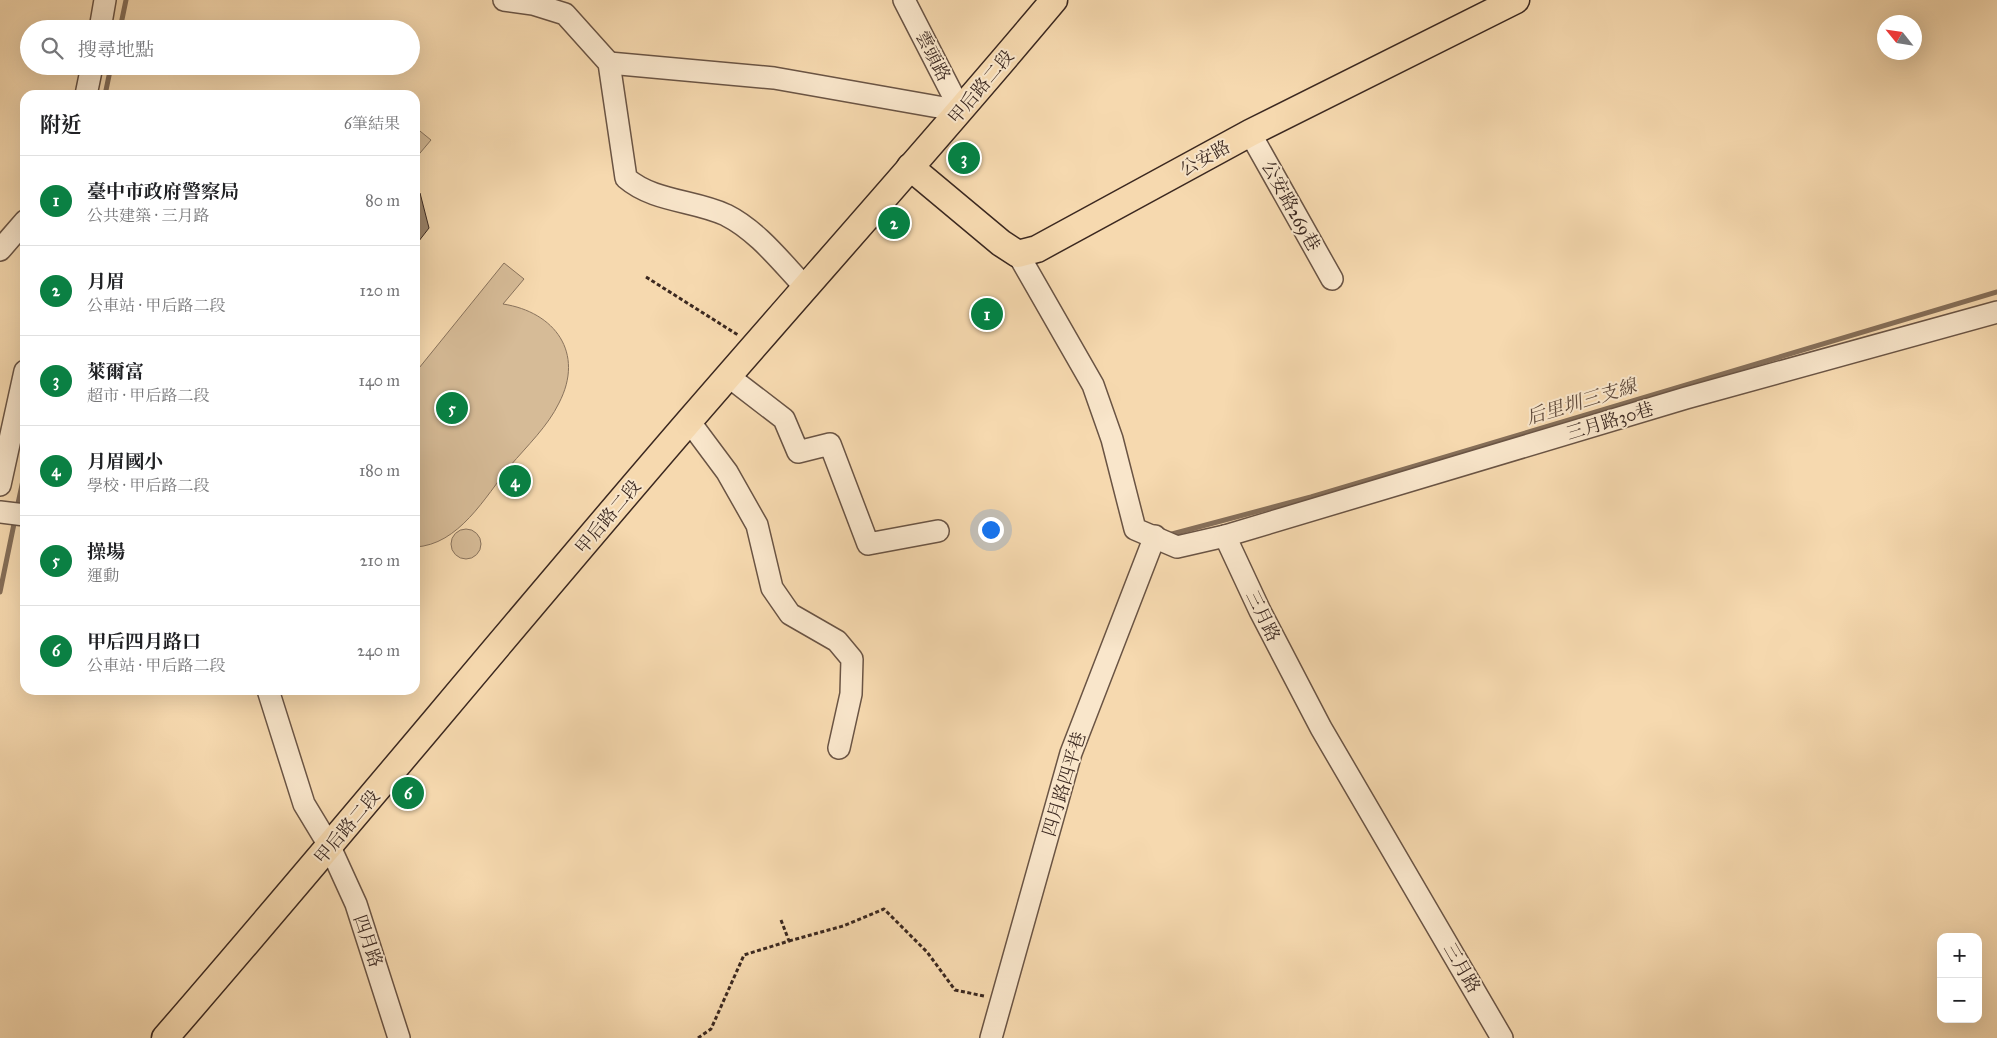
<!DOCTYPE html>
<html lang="zh-TW">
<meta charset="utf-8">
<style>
body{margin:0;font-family:"IM FELL Great Primer","Noto Serif TC",serif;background:#f6f6f6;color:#202124}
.controls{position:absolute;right:15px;bottom:15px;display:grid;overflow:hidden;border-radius:10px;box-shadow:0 5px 20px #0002}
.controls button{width:45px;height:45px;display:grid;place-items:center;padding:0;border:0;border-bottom:1px solid #e0e0e0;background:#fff;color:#202124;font:25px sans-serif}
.compass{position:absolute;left:1877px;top:15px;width:45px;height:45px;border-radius:50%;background:#fff;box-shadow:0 5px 20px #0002;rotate:300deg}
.you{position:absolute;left:990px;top:529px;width:18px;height:18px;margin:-12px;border:4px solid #fff;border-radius:50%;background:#1a73e8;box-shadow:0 0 0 8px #1a73e833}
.badge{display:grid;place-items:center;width:32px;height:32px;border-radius:50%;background:#0b8043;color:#fff;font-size:16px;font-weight:700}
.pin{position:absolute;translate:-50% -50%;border:2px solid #fff;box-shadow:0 1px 5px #0006}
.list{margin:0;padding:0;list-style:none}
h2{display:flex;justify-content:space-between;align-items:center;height:65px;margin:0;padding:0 20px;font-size:21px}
h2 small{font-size:16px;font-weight:400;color:#757577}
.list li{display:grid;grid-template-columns:32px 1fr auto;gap:15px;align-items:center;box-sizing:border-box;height:90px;padding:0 20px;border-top:1px solid #e0e0e0}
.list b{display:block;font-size:19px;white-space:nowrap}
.list p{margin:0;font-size:16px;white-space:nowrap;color:#757577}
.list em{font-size:16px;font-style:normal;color:#757577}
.icon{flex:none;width:28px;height:28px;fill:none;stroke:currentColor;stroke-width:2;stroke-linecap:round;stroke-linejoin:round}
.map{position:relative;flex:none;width:1997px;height:1038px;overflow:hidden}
.search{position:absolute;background:#fff;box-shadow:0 5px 20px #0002;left:20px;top:20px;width:400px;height:55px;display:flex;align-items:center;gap:12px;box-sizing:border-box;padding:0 18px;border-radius:28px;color:#757577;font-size:19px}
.panel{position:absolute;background:#fff;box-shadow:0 5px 20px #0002;left:20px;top:90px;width:400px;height:605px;border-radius:15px}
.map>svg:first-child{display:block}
</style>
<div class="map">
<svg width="1997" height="1038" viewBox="0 0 1997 1038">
<rect width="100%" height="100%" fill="#f6d9af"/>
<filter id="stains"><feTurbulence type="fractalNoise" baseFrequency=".004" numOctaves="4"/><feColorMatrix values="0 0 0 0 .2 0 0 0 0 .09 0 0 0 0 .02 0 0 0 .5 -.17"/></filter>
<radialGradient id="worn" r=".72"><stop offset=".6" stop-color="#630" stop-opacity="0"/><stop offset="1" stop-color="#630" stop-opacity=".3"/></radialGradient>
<g fill="#d6bb97" stroke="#88725c">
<path d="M415 127 431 140 415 159Z"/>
<path d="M504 263 524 279 503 304C555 312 585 353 559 403 548 426 527 446 510 466 485 497 459 545 415 547V373Z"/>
<circle cx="466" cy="544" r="15"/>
</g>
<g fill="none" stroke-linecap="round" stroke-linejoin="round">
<g stroke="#856e58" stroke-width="5">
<path d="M120 29 126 0"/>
<path d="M105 95 111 66"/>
<path d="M17 508 25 471"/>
<path d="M1172 534 1311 497 1997 292"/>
<path d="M0 592 15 519"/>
</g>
</g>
<path fill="#9c846a" stroke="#3b2820" d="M420 193 429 228 415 246V194Z"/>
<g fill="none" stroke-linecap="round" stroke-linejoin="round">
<defs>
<g id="minor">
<path d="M504 0 533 4 565 14 609 63 626 178C654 202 694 200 726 215 758 231 782 263 806 288"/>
<path d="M904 0 961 111"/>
<path d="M100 29 105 0"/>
<path d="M609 63 774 78 961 111"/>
<path d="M86 95 92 66"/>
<path d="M1250 133 1332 279"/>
<path d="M0 250 25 221"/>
<path d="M1018 254 1093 385 1112 439 1135 529 1177 547 1225 536 1686 398 1997 312"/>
<path d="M728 376 784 419 798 452 830 444 868 544 938 531"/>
<path d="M689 421 727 472 757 525 772 588 790 614 837 641 852 659 851 694 839 748"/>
<path d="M0 485 25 371"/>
<path d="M0 512 25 515"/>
<path d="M1225 536 1260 611 1321 728 1502 1038"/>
<path d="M268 690 304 804 330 847 356 904 399 1038"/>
<path d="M991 1038 1071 753 1155 536"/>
</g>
<g id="major">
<path d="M910 167 1001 243 1018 254 1037 249 1250 133 1516 0"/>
<path d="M165 1038C342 834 513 625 690 420 811 280 935 142 1054 0"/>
</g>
</defs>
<use href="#minor" stroke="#6a5444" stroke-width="24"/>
<use href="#major" stroke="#3b2820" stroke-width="29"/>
<g stroke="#3b2820" stroke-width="3" stroke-dasharray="4 2.5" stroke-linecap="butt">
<path d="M646 277 738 335"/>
<path d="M789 941 843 926 884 909 927 952 955 990 984 996"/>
<path d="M698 1038 711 1029 744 955 789 941 781 920"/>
</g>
<use href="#minor" stroke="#f9e6cb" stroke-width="21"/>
<use href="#major" stroke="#f6d9af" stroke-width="26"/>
</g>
<g text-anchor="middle" stroke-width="4" stroke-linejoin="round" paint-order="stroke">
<g font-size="18" fill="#3b2820" stroke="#f9e6cb">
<text transform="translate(933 56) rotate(63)" y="6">雲頭路</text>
<text transform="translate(981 87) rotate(-50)" y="6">甲后路二段</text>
<text transform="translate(1205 158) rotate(-29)" y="6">公安路</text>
<text transform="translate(1291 206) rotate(61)" y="6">公安路269巷</text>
<text transform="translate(1610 421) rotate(-17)" y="6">三月路30巷</text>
<text transform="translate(608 517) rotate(-50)" y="6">甲后路二段</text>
<text transform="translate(1263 616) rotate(64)" y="6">三月路</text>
<text transform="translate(1064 784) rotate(-73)" y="6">四月路四平巷</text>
<text transform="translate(347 827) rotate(-50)" y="6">甲后路二段</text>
<text transform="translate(368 941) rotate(71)" y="6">四月路</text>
<text transform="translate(1462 968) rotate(60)" y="6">三月路</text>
</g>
<g font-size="19" font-style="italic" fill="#604b3c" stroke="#f9e6cb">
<text transform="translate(1581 401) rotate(-17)" y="7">后里圳三支線</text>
</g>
</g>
<rect width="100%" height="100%" filter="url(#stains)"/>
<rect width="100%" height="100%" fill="url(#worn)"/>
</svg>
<div class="controls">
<button>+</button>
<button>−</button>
</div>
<svg class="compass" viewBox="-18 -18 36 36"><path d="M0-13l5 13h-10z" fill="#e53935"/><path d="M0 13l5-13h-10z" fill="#757577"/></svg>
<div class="you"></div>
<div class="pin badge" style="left:987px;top:314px">1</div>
<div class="pin badge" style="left:894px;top:223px">2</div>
<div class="pin badge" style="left:964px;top:158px">3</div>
<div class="pin badge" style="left:515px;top:481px">4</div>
<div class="pin badge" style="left:452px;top:408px">5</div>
<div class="pin badge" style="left:408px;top:793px">6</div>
<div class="search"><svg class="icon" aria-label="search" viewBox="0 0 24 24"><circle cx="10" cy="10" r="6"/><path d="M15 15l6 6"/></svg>搜尋地點</div>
<section class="panel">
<h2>附近<small>6筆結果</small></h2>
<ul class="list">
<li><span class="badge">1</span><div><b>臺中市政府警察局</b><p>公共建築 · 三月路</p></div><em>80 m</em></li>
<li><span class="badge">2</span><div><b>月眉</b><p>公車站 · 甲后路二段</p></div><em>120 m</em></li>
<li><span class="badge">3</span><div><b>萊爾富</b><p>超市 · 甲后路二段</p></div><em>140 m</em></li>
<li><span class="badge">4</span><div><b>月眉國小</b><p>學校 · 甲后路二段</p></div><em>180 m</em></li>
<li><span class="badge">5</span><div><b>操場</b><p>運動</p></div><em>210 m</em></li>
<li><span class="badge">6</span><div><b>甲后四月路口</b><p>公車站 · 甲后路二段</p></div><em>240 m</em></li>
</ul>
</section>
</div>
